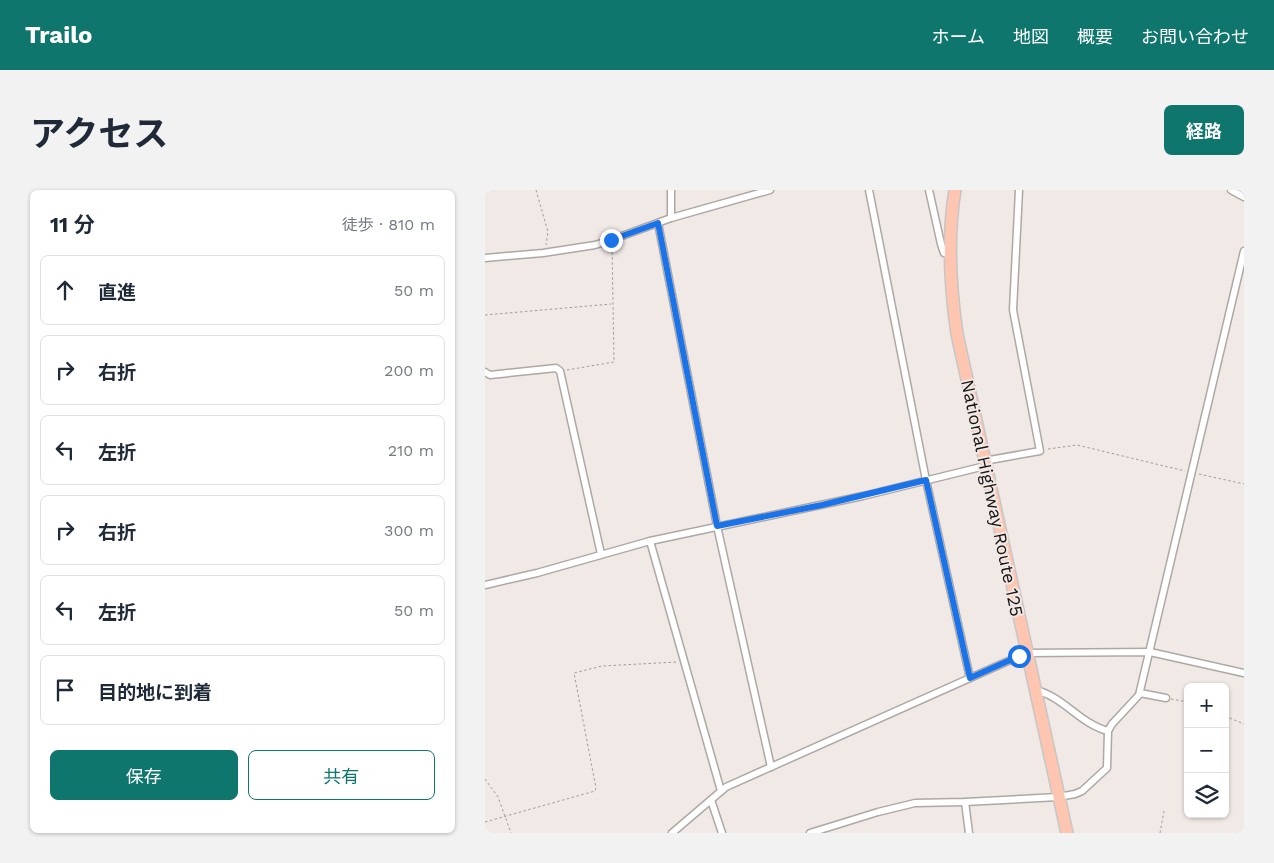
<!DOCTYPE html>
<html lang="ja">
<meta charset="utf-8">
<style>
body{margin:0;font-family:"Work Sans","Noto Sans JP",sans-serif;background:#f2f2f3;color:#1f2937}
.controls{position:absolute;right:15px;bottom:15px;display:grid;overflow:hidden;border-radius:8px;box-shadow:0 1px 4px #0004}
.controls button{width:45px;height:45px;display:grid;place-items:center;padding:0;border:0;border-bottom:1px solid #e0e1e3;background:#fff;color:#1f2937;font:25px sans-serif}
.stop{position:absolute;width:15px;height:15px;margin:-11px;border:4px solid #1a73e8;border-radius:50%;background:#fff}
.stop.end{background:#1a73e8;border-color:#fff;box-shadow:0 1px 5px #0008}
.list{margin:0;padding:0;list-style:none}
h2{display:flex;justify-content:space-between;align-items:center;height:65px;margin:0;padding:0 20px;font-size:21px}
h2 small{font-size:16px;font-weight:400;color:#747a83}
.list li{display:grid;grid-template-columns:32px 1fr auto;gap:15px;align-items:center;box-sizing:border-box;height:70px;margin:0 10px 10px;padding:0 10px;border:1px solid #e0e1e3;border-radius:8px}
.list b{display:block;font-size:19px;white-space:nowrap}
.list em{font-size:16px;font-style:normal;color:#747a83}
.actions{display:flex;gap:10px;padding:15px 20px}
.actions a{flex:1;padding:11px 0;border:1px solid #0f766e;border-radius:8px;text-align:center;font-size:18px;color:#0f766e}
.actions .main{background:#0f766e;color:#fff}
.icon{flex:none;width:28px;height:28px;fill:none;stroke:currentColor;stroke-width:2;stroke-linecap:round;stroke-linejoin:round}
.map{position:relative;flex:none;width:759px;height:643px;overflow:hidden;border-radius:8px}
header{display:flex;align-items:center;gap:30px;box-sizing:border-box;height:70px;padding:0 25px;background:#0f766e;color:#fff}
header strong{font-size:24px}
nav{display:flex;gap:28px;margin-inline-start:auto;font-size:18px}
.intro{display:flex;align-items:center;justify-content:space-between;box-sizing:border-box;height:120px;padding:0 30px}
h1{margin:0;font-size:35px}
.button{padding:12px 22px;border-radius:8px;background:#0f766e;color:#fff;font-size:18px;font-weight:700}
main{display:flex;gap:30px;padding:0 30px}
aside{flex:1;background:#fff;border-radius:8px;box-shadow:0 1px 4px #0004}
.map>svg:first-child{display:block}
</style>
<header>
<strong>Trailo</strong>
<nav><a>ホーム</a><a>地図</a><a>概要</a><a>お問い合わせ</a></nav>
</header>
<div class="intro"><h1>アクセス</h1><a class="button">経路</a></div>
<main>
<aside>
<h2>11 分<small>徒歩 · 810 m</small></h2>
<ul class="list">
<li><svg class="icon" aria-label="ahead" viewBox="0 0 24 24"><path d="M12 20V5M6 11l6-6 6 6"/></svg><div><b>直進</b></div><em>50 m</em></li>
<li><svg class="icon" aria-label="right" viewBox="0 0 24 24"><path d="M7 20v-9h11M14 6l5 5-5 5"/></svg><div><b>右折</b></div><em>200 m</em></li>
<li><svg class="icon" aria-label="left" viewBox="0 0 24 24"><path d="M17 20v-9H6M10 6l-5 5 5 5"/></svg><div><b>左折</b></div><em>210 m</em></li>
<li><svg class="icon" aria-label="right" viewBox="0 0 24 24"><path d="M7 20v-9h11M14 6l5 5-5 5"/></svg><div><b>右折</b></div><em>300 m</em></li>
<li><svg class="icon" aria-label="left" viewBox="0 0 24 24"><path d="M17 20v-9H6M10 6l-5 5 5 5"/></svg><div><b>左折</b></div><em>50 m</em></li>
<li><svg class="icon" aria-label="arrive" viewBox="0 0 24 24"><path d="M6 21V4h12l-3 4 3 4H6"/></svg><div><b>目的地に到着</b></div></li>
</ul>
<div class="actions"><a class="main">保存</a><a>共有</a></div>
</aside>
<div class="map">
<svg width="759" height="643" viewBox="0 0 759 643">
<rect width="100%" height="100%" fill="#f0e9e6"/>
<g fill="none" stroke-linecap="round" stroke-linejoin="round">
<defs>
<g id="street">
<path d="M186 0V28"/>
<path d="M384 0 441 290 485 488"/>
<path d="M444 0 456 54 459 63 465 65"/>
<path d="M746 0 759 7"/>
<path d="M173 33 232 336 286 577"/>
<path d="M0 68 58 63 110 55 126 50 186 28 285 0"/>
<path d="M0 182 5 185 71 178 75 181 116 364"/>
<path d="M499 271 555 261 528 120 534 0"/>
<path d="M165 351 236 601"/>
<path d="M0 395 52 383 165 351 378 306 500 276"/>
<path d="M550 500C578 506 595 534 623 541"/>
<path d="M655 503 681 508"/>
<path d="M226 610 237 643"/>
<path d="M480 612 484 643"/>
<path d="M187 643 241 597 541 463 665 462 759 483"/>
<path d="M325 643 393 622 430 613 480 612 573 607 590 604 597 601 622 578 623 541 627 534 654 505 759 61"/>
</g>
<path id="highway" d="M470 0C462 48 465 96 472 144L582 643"/>
</defs>
<use href="#street" stroke="#aea8a5" stroke-width="9"/>
<use href="#highway" stroke="#c7c6c6" stroke-width="14"/>
<g stroke="#a09b99" stroke-width="1" stroke-dasharray="2.5 2.5" stroke-linecap="butt">
<path d="M51 0 63 42 61 55"/>
<path d="M0 125 126 114"/>
<path d="M82 180 129 172 127 56"/>
<path d="M563 259 592 255 700 281"/>
<path d="M714 284 759 294"/>
<path d="M686 509 703 512"/>
<path d="M740 526 759 534"/>
<path d="M0 589 13 607 26 643"/>
<path d="M0 632 110 601 111 598 89 483 117 476 192 472"/>
<path d="M675 643 679 621"/>
</g>
<use href="#street" stroke="#fff" stroke-width="6"/>
<use href="#highway" stroke="#fec5b1" stroke-width="11"/>
</g>
<g fill="none" stroke-linecap="round" stroke-linejoin="round">
<path stroke="#1a73e8" stroke-width="6" d="M126 50 173 33 232 336 337 315 441 290 485 488 534 466"/>
</g>
<g text-anchor="middle" stroke-width="4" stroke-linejoin="round" paint-order="stroke">
<g font-size="18" fill="#161313" stroke="#f0e9e6">
<text transform="translate(507 308) rotate(78)" y="6">National Highway Route 125</text>
</g>
</g>
</svg>
<div class="controls">
<button>+</button>
<button>−</button>
<button><svg class="icon" aria-label="layers" viewBox="0 0 24 24"><path d="M12 4l9 5-9 5-9-5zM3 14l9 5 9-5"/></svg></button>
</div>
<div class="stop" style="left:534px;top:466px"></div>
<div class="stop end" style="left:126px;top:50px"></div>
</div>
</main>
